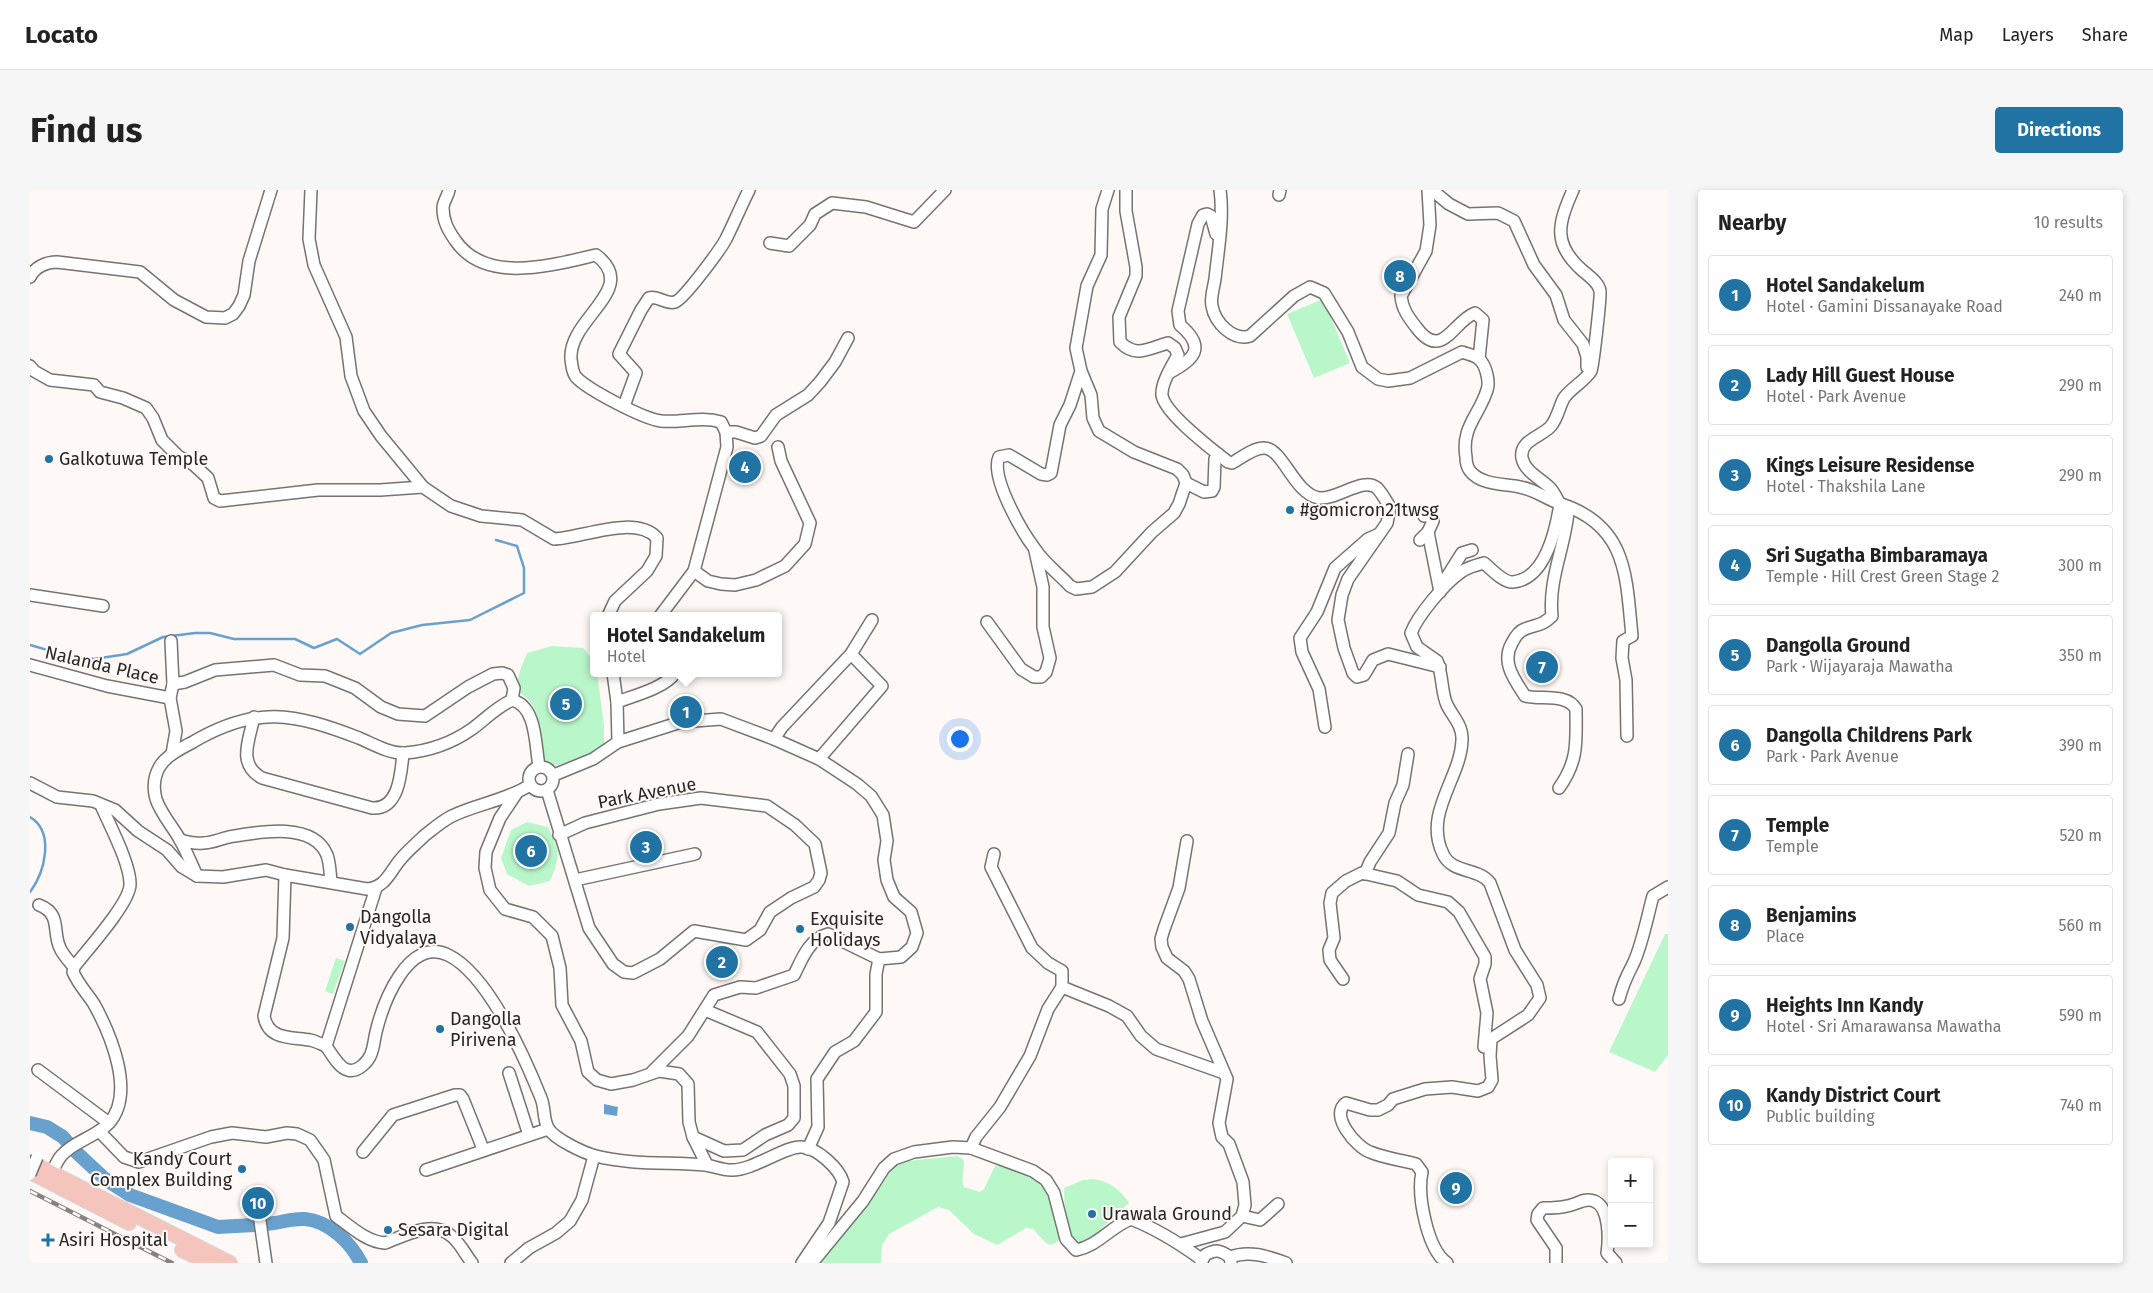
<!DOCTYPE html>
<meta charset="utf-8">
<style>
body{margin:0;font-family:"Fira Sans",sans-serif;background:#f6f6f6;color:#222}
.controls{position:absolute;right:15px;bottom:15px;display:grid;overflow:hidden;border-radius:5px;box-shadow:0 2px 8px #0003}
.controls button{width:45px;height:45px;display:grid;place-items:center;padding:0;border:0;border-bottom:1px solid #e0e0e0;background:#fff;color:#222;font:25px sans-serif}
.you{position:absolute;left:929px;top:548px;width:18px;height:18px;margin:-12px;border:4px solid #fff;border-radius:50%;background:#1a73e8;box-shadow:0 0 0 8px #1a73e833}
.badge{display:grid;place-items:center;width:32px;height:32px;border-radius:50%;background:#2173a4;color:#fff;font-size:16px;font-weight:700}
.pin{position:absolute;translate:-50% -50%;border:2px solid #fff;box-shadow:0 1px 5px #0006}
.popup{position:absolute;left:560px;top:422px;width:192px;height:65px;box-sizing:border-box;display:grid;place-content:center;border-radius:5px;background:#fff;filter:drop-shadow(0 1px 4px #0005);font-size:16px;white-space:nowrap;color:#767676}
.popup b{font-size:19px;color:#222}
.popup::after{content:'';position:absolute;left:50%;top:100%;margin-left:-10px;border:10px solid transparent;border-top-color:#fff}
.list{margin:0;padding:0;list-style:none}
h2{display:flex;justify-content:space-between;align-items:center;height:65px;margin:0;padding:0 20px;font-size:21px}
h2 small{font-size:16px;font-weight:400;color:#767676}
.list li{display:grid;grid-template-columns:32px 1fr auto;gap:15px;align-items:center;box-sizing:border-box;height:80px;margin:0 10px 10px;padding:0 10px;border:1px solid #e0e0e0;border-radius:5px}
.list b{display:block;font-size:19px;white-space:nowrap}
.list p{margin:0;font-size:16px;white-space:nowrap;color:#767676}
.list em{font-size:16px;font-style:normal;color:#767676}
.map{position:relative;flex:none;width:1638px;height:1073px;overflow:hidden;border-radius:5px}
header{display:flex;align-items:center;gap:30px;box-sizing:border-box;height:70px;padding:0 25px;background:#fff;border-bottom:1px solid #e0e0e0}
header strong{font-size:24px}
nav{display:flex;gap:28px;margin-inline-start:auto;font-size:18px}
.intro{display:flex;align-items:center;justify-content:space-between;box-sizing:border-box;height:120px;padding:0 30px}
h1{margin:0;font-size:35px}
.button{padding:12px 22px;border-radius:5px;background:#2173a4;color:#fff;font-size:18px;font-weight:700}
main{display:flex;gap:30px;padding:0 30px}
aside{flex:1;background:#fff;border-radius:5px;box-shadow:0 2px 8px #0003}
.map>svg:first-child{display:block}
</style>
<header>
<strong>Locato</strong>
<nav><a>Map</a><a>Layers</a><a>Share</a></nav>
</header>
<div class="intro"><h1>Find us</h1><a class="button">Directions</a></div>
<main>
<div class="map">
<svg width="1638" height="1073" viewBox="0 0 1638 1073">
<rect width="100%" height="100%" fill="#fef9f7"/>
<g fill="#b9f7cb">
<path d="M1293 109 1320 173 1284 188 1257 124Z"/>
<path d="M522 456 553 458 563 470 564 483H567L574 536V556C557 567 540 574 519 576 507 561 513 537 505 520 501 510 494 507 487 500 487 486 492 475 497 463Z"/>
<path d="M497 632 518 637C531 661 530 667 520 691L499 696 477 684 471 668 481 640Z"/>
<path d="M1635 744H1638V865L1625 882 1579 862Z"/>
<path d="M306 768 315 771 303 804 295 801Z"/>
<path d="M927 966 933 969C936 978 930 988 934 997L950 1002 954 999 965 976 969 975C979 979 990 981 999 986 1021 998 1025 1026 1030 1048L1027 1052 1021 1055 1016 1053 1003 1039 996 1038 967 1055 944 1044 919 1020 908 1017 859 1044 852 1055 851 1073H791L841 1011 861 981 869 974 877 971Z"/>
<path d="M1063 989C1079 991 1090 999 1099 1013L1060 1049 1052 1053C1032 1045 1035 1015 1034 998L1053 990Z"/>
</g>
<path fill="#69a1ce" d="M574 914 588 917 587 926 574 924Z"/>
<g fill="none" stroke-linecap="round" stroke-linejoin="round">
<g stroke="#69a1ce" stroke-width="2.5">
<path d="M0 455 38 466 64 469 97 464 133 447 165 443H180L204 449H265L284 458 307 449 330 464 361 443 392 435 440 430 494 403V378L487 356 466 350"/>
<path d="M0 627C25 642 15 682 0 702"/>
</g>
<g stroke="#69a1ce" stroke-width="14">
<path d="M0 933 17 937 33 947 45 961 75 989 100 1005 188 1037 224 1035"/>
<path d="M237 1034C250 1033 262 1028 275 1029 299 1031 321 1053 331 1073"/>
</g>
<defs>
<g id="minor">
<path d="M281 0 279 49 284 75 316 147 321 186 334 221 351 246 393 297 421 316 451 326 492 330 524 349C552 348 605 324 627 348L626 366 617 381 585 411 578 426"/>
<path d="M419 0C418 6 413 12 413 18 413 31 418 40 425 50 455 95 523 75 566 65 611 99 538 128 541 169 542 176 542 182 546 187 558 200 614 229 631 231 651 233 671 226 691 232L696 242 697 257 664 381 630 426"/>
<path d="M1096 0V21L1106 77V86L1089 127 1090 152C1106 168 1117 159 1138 153L1145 158 1148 165C1142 176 1131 193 1132 205 1134 223 1183 260 1198 272L1202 273C1211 268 1223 258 1234 258 1253 258 1264 304 1289 308 1307 310 1334 286 1347 298 1352 303 1356 311 1360 317L1357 333 1318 389 1312 405 1308 430 1314 458 1323 483 1327 487 1334 485 1343 470 1358 464 1410 477"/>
<path d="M1190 0C1194 28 1188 61 1185 89 1184 97 1180 108 1182 116 1185 133 1203 151 1220 146L1264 106 1280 97 1294 103 1318 142 1332 177 1348 189 1358 191 1380 188 1432 162C1437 164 1445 165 1449 169 1456 175 1460 192 1457 200 1449 226 1431 237 1436 267 1436 272 1437 277 1440 281 1450 294 1471 294 1485 296 1506 299 1513 308 1531 314 1598 336 1596 387 1602 446L1593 451 1592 468 1596 490 1597 546"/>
<path d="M1398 0 1400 35 1396 61 1371 106C1372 119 1379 128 1386 137 1412 172 1422 132 1445 123L1453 130 1449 169"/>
<path d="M1402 0 1419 14 1438 24 1468 23 1484 31 1504 75 1526 105 1534 130 1553 154 1557 167V177"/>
<path d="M1249 5 1250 0"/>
<path d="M740 53 759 56 780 35 785 24 802 13 836 17 884 32 915 0"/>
<path d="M0 87C5 77 16 72 27 72L110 82 144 110 176 127 195 128 203 124 209 116 214 105 219 71 241 0"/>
<path d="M0 176 4 181 20 190 64 195 70 202 93 208 116 218 123 228 132 250 148 266 164 275 178 288 184 308 190 311 288 300H350L393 297"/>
<path d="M1051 181 1040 215 1030 235 1021 283 1017 285 1011 284 979 265 969 267C960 287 992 342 1005 359 1014 373 1029 384 1040 396L1046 399 1062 397 1085 382 1122 342 1144 323 1149 314 1156 293 1153 285 1147 279 1104 262 1069 241 1063 228 1061 205 1051 181 1046 158 1057 96 1071 65 1072 19 1078 0"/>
<path d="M1139 183C1164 169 1177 158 1150 135L1148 121 1168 34 1173 25 1177 24 1181 26 1186 44"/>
<path d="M594 216 606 183 589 164 611 120 619 108C628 105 636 115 645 112 654 109 690 60 696 49 704 33 711 16 719 0"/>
<path d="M696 242H706L725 248 731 246 746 225 778 205 790 192 805 172 818 148"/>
<path d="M1156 293 1174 302 1182 301 1184 297 1185 269 1188 264"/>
<path d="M1394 326 1399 325 1403 331 1398 342"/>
<path d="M1390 350 1398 342 1410 402"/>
<path d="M664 381 678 391 691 394 705 395 726 390 755 376 775 354 780 333 751 271 748 257"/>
<path d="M1415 390 1432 363 1442 360"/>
<path d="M0 405 73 416"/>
<path d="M957 432 991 479 1004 487H1011L1016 482 1020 468 1013 437V397L1005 361"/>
<path d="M141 451 143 494 140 508 146 541 142 564"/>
<path d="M0 475 77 496 140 508"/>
<path d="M583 483 587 512 588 552"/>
<path d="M143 494 155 492 185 480 244 475 270 485 295 486 325 498 351 517 368 524 395 526 438 497 463 484 472 483 478 485 484 498 482 510"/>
<path d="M587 512C603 506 635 498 645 483"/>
<path d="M224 527C219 551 207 574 232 588L342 618C369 620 371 584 373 563"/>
<path d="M1295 537 1289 499 1272 462 1270 448 1287 422 1305 378 1338 349 1349 344"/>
<path d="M744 549 752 537 821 464 842 430"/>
<path d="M789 569 852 496 821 464"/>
<circle cx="511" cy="589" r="12"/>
<path d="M524 585 563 569 588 552 651 532 691 529 744 549 789 569 827 594 841 606 853 625 857 651 854 670 857 690 864 707 881 722 887 743 882 757 871 767 849 769 846 784V822L824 851 805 862 787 889 788 937 778 959"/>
<path d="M0 593 27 607 63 611 85 620 108 641 137 660 152 677 167 686 193 687 236 680 255 685 337 699C356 697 359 683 370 670 377 661 386 654 394 646 403 639 412 631 422 626 447 614 477 610 500 595"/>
<path d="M1529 598C1549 570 1546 551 1546 519 1537 503 1511 510 1495 506 1484 489 1471 472 1482 453 1485 447 1489 441 1495 439 1507 434 1512 436 1522 426 1518 390 1535 357 1538 322L1530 314"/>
<path d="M517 600 559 738 583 774 594 782 603 783 630 769 664 741 716 750 730 740 740 722 761 708 784 697 789 690 791 683 785 654 765 635 737 616 671 608 629 614 555 633 529 645"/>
<path d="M486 604 470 628 456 662 455 678 460 700 475 719 503 727 522 746 530 778 532 815 551 851 558 882 567 890 581 894 603 890 629 881 649 884 658 894 659 932 663 947 677 975"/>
<path d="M150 650C157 652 165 654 173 653 182 653 190 649 199 647 228 642 283 631 297 665 300 673 300 683 301 692"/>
<path d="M1335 684 1340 672 1359 643 1365 613 1373 595 1378 564"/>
<path d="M255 685 253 748 234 826C238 850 261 847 280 850 285 851 291 854 296 856"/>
<path d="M167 686C161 673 156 660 149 648 142 636 130 622 126 609 123 598 124 586 130 576 137 565 152 558 163 552 226 515 264 523 329 548 343 554 360 564 375 563 400 561 422 553 442 539 457 528 464 519 482 510 507 516 505 555 509 576"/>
<path d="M545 690 665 664"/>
<path d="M9 715C32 724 22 742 30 758 33 765 39 771 44 777"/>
<path d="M1313 789 1300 770 1299 760 1304 748 1300 713 1302 703 1316 691 1332 683 1367 691 1388 705 1418 712 1429 722 1455 767V774L1450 789 1457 823 1454 857"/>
<path d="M1032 797 1079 816 1097 826 1111 846 1126 859 1194 883"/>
<path d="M1589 809C1593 793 1597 786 1604 772 1613 751 1617 728 1623 706L1638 697"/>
<path d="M296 856C301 863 309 878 318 880 327 883 338 872 341 864 344 857 344 850 346 842 353 813 378 746 418 765 458 784 495 868 511 908 515 917 513 929 518 938 524 949 554 963 566 966 601 975 639 972 675 975 683 976 692 980 701 980 723 981 756 955 772 957 787 958 809 978 813 992L799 1033 772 1073"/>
<path d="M296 856 346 698"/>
<path d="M8 880 79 933"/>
<path d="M622 882 658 846 684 805 710 797 726 798 764 785C772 769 779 749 798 744L849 769"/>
<path d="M479 883 499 945"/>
<path d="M69 941 94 967 109 972 181 947 202 943 236 947 257 943 267 944 280 950 294 970 306 1026C321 1037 337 1052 355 1053 374 1046 402 1030 420 1045 429 1051 435 1064 442 1073"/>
<path d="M663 947 694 961 713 960 735 945 758 935 764 928V896L760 884 727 842 675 820"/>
<path d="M941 958 946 947 970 917 1000 866 1018 819 1032 797V781L1018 773 1002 758 961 677 964 664"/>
<path d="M333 962 363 925 425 905H430L433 909 453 959"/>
<path d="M396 980 518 939"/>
<path d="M19 989C23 982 26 971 32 965 44 951 66 947 79 933 106 903 80 843 64 814 57 803 48 794 43 782L44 777C57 760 99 714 100 695 101 675 79 634 71 615"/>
<path d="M229 1024 236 1073"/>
<path d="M1212 1026 1230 1030 1248 1014"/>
<path d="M1151 1054 1195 1042 1212 1026 1215 1015 1213 992 1199 954 1192 947 1189 933 1197 889 1172 831 1159 789 1154 781 1137 768 1132 757 1131 749 1134 739 1149 698 1157 651"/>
<path d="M1200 1067C1219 1060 1237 1066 1256 1073"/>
<path d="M481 1073 499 1058 526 1043 540 1031 552 1010 564 966"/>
<path d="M782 1073 833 1011 854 978 864 969 884 962 923 957 941 958 1003 981 1016 990 1024 1003 1036 1049 1046 1060C1068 1056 1080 1037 1101 1029 1127 1039 1149 1053 1171 1069"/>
<path d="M1171 1073 1175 1065C1186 1059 1190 1060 1200 1067L1201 1073"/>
<path d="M1417 1073C1397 1059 1387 1005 1392 982L1386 974C1371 970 1354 968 1340 962 1326 957 1299 925 1316 913L1340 920H1348L1358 915 1363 909 1395 899 1422 897 1448 901 1458 897 1462 890 1460 866 1461 849 1498 825 1510 808 1507 795 1485 760 1460 693C1448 677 1422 684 1413 664 1393 623 1431 588 1432 550 1433 536 1423 527 1417 515 1411 502 1413 485 1407 471L1387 457 1381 443C1388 425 1415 393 1431 382 1438 377 1446 375 1454 373 1461 379 1474 393 1483 392 1516 389 1526 339 1530 314 1527 309 1524 302 1520 298 1510 288 1495 282 1492 268 1489 250 1513 246 1521 236 1528 227 1529 217 1534 208 1541 198 1555 191 1561 181 1563 177 1571 106 1570 101 1569 93 1559 86 1553 81 1522 54 1528 34 1543 0"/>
<path d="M1526 1073V1058L1507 1030 1508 1024 1513 1018C1521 1018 1530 1018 1537 1016 1546 1015 1555 1007 1564 1011 1580 1017 1579 1050 1577 1063L1586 1073"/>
</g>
<g id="major">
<path d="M0 972 200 1073"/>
<path d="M0 982 99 1033"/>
<path d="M152 1060 178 1073"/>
</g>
</defs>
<use href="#minor" stroke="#777371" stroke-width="14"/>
<use href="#major" stroke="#d8d8d8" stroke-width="16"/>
<use href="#minor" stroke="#fff" stroke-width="11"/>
<use href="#major" stroke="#f5c4bc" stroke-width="14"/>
<defs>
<path id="rail" d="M0 1001 142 1073"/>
</defs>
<use href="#rail" stroke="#868381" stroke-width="4.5"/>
<use href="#rail" stroke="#fef9f7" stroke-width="2.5" stroke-dasharray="8" stroke-linecap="butt"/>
<defs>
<path id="minor-bridge" d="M0 984 7 967"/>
</defs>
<use href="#minor-bridge" stroke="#777371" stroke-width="14" stroke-linecap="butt"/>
<use href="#minor-bridge" stroke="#fff" stroke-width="11"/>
</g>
<g fill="#2173a4" stroke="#fef9f7" stroke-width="2">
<circle cx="19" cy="269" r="5"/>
<circle cx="1260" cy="320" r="5"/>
<circle cx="320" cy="737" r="5"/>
<circle cx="770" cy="739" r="5"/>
<circle cx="410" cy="839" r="5"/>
<circle cx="212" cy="979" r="5"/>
<circle cx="1062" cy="1024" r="5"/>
<circle cx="358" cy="1040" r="5"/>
<path d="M15.5 1042.5h5v5h5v5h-5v5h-5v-5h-5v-5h5z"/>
</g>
<g text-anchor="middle" stroke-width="4" stroke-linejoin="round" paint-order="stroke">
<g font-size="18" fill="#282625" stroke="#fef9f7" text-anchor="start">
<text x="29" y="275">Galkotuwa Temple</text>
<text x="1270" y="326">#gomicron21twsg</text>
<text x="330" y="733">Dangolla<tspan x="330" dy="21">Vidyalaya</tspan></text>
<text x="780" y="735">Exquisite<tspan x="780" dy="21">Holidays</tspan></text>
<text x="420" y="835">Dangolla<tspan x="420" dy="21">Pirivena</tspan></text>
<text x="202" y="975" text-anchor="end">Kandy Court<tspan x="202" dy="21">Complex Building</tspan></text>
<text x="1072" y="1030">Urawala Ground</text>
<text x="368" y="1046">Sesara Digital</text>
<text x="29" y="1056">Asiri Hospital</text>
</g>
<g font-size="18" fill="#282625" stroke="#fef9f7">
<text transform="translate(72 475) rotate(13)" y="6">Nalanda Place</text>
<text transform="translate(617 603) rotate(-11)" y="6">Park Avenue</text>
</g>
</g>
</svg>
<div class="controls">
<button>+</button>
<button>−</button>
</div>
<div class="you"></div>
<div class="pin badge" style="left:656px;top:522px">1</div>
<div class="popup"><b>Hotel Sandakelum</b>Hotel</div>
<div class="pin badge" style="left:692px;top:772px">2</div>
<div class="pin badge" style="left:616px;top:657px">3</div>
<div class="pin badge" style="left:715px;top:277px">4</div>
<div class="pin badge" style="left:536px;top:514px">5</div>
<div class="pin badge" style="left:501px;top:661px">6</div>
<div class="pin badge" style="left:1512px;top:477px">7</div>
<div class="pin badge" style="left:1370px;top:86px">8</div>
<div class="pin badge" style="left:1426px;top:998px">9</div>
<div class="pin badge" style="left:228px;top:1013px">10</div>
</div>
<aside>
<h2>Nearby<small>10 results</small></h2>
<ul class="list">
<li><span class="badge">1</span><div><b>Hotel Sandakelum</b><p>Hotel · Gamini Dissanayake Road</p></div><em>240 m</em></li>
<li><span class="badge">2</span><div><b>Lady Hill Guest House</b><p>Hotel · Park Avenue</p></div><em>290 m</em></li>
<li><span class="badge">3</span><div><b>Kings Leisure Residense</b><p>Hotel · Thakshila Lane</p></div><em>290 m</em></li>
<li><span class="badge">4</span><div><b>Sri Sugatha Bimbaramaya</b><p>Temple · Hill Crest Green Stage 2</p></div><em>300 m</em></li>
<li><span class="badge">5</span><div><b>Dangolla Ground</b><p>Park · Wijayaraja Mawatha</p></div><em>350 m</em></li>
<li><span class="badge">6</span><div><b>Dangolla Childrens Park</b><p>Park · Park Avenue</p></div><em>390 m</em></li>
<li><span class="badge">7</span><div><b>Temple</b><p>Temple</p></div><em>520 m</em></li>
<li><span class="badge">8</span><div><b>Benjamins</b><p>Place</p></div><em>560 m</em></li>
<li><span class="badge">9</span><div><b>Heights Inn Kandy</b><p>Hotel · Sri Amarawansa Mawatha</p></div><em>590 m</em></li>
<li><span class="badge">10</span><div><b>Kandy District Court</b><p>Public building</p></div><em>740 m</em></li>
</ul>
</aside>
</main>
